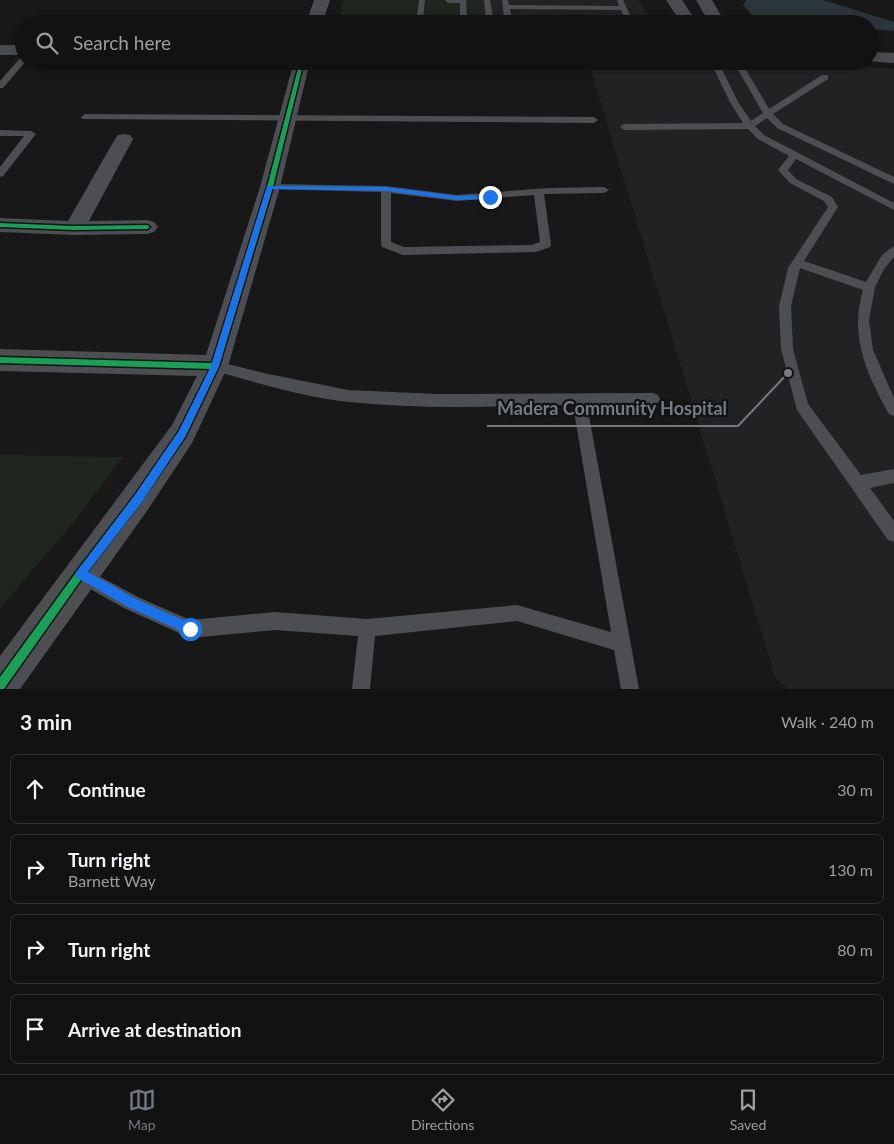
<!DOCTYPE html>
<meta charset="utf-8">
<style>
body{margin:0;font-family:Lato,sans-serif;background:#1f2021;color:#f1f3f6}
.stop{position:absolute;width:15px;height:15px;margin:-11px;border:4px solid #1a73e8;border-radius:50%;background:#fff}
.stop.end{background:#1a73e8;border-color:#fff;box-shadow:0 1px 5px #0008}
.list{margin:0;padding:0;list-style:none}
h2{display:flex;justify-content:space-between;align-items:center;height:65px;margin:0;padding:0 20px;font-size:21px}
h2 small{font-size:16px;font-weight:400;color:#9c9ea0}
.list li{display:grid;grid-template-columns:32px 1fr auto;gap:15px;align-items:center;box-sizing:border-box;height:70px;margin:0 10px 10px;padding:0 10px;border:1px solid #313233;border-radius:8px}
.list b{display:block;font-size:19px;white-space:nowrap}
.list p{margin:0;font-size:16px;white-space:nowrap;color:#9c9ea0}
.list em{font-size:16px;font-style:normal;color:#9c9ea0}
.icon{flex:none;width:28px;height:28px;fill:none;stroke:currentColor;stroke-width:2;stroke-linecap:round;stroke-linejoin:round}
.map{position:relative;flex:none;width:894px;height:689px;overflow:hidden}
.search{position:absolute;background:#121213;box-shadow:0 2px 8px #0003;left:15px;right:15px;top:15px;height:55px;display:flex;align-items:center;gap:12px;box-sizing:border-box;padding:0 18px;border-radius:28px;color:#9c9ea0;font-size:19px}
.sheet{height:385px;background:#121213}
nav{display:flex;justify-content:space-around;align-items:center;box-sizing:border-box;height:70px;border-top:1px solid #313233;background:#121213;font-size:14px;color:#9c9ea0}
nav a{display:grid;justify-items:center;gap:2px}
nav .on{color:#767a82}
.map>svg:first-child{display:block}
</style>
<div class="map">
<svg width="894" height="689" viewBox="0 0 894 689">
<rect width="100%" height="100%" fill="#181819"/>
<g fill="#222225">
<path d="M498 0H638L652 24H501Z"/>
<path d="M589 64 863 67 894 69V689H788L775 677Z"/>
</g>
<g fill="#1e261f">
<path d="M344 0H498L501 24H337Z"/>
<path d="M0 455 123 457 68 529 0 608Z"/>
</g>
<path fill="#2a353c" d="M746 0H823L894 22V31L870 29V24H780L753 16 743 5Z"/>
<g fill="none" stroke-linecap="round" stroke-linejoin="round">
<g fill="#4c4e52" fill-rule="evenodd">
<path d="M419 0H425L423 19H460V3H448L445 0H466L467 19H486L484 0H490L494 24 416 23Z"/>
<path d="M502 0H508L509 5 619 6 617 0H623L634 24H627L621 10 510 9 513 24H505Z"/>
<path d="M21 57H24V61H26L3 88H0V81Z"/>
<path d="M710 61H718L738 102 751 121 763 113 733 61H741L769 109 822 75H828V79L773 114 783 124 894 177V184L777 128 767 118 755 126 764 135 894 203V210L796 159 788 170 796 179 832 197 838 207 804 261 866 282 882 255 894 246V257L884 269 875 287 869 320 873 350 894 398V416L889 414C867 375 849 335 863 290L800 268 791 306 793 349 808 404 861 475 894 469V483L870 488 894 521V542L888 540 797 410 781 349 779 306 788 268 828 207 824 201 790 183 778 170 789 156 758 139 748 129 624 130 620 127 624 124 743 123 730 102Z"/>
<path d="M85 114 594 117 598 120 594 123 82 119 81 117Z"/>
<path d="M0 130 31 131 36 134 3 176 0 177V167L24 136H0Z"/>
<path d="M270 184 386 186 457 195 548 188 604 187 609 190 604 193 544 194 551 244 550 247 536 252 403 255 382 247 381 244V192L266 189 265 187ZM391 193 457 201 534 195 540 242 531 245 404 247 391 242Z"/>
<path d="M215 361 268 374 348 390 437 394 653 393 658 395 660 399 658 403 653 405H587L639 689H621L614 650 517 621 375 636 370 689H352L358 636 275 630 190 638 126 609 76 581 74 575 76 569 82 567 138 597 190 620 275 612 367 619 517 605 611 632 573 405C499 406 423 410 349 402 304 397 258 383 215 371L210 370 209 366 210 362Z"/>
</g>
<g fill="#4c4e52" fill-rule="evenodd">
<path d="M294 61H310L280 187 228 366 192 443 149 508 20 689H0V656L172 425 197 376 0 371V349L206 355 260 187Z"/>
<path d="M124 134 130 135 133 139 89 221 147 220 154 222 158 227 154 232 147 234 74 235 0 232V218L68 221 115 139 118 135Z"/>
</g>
<g fill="#4b4c50" fill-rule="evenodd">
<path d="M314 0H330L322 24H306Z"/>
<rect x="0" y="45" width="24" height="10"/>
<path d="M870 52 894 53V63L866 61H870Z"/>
</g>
<g fill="#4a4b4e" fill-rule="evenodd">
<path d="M666 0H682L698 24H682Z"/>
<path d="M696 0H712L726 24H710Z"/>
</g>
<defs>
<g id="cycleway">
<path d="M300 61H304L273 187 219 366 185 437 141 501 83 577 4 689H0V677L77 571 135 495 179 431 210 369 0 363V357L212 363 267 187Z"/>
<path d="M0 223 74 226 147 225 150 227 147 229 74 230 0 227Z"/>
</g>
</defs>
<use href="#cycleway" stroke="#121315" stroke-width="3"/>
<use href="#cycleway" fill="#1a9f57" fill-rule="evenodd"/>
</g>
<path fill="#1a73e8" d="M267 186 386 187 457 196 490 195 493 197 490 199 457 200 386 191 272 189 219 366 185 437 142 502 88 572 136 599 194 625 196 629 190 635 128 607 76 577 75 574 135 495 179 431 211 366Z"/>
<path fill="none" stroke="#767a82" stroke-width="2" d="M788 373L738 426H487"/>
<circle fill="#767a82" stroke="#121315" stroke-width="2" cx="788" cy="373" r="5"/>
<g font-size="18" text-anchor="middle" font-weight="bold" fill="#767a82" stroke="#121315" stroke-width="4.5" stroke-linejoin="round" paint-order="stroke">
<text x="612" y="415">Madera Community Hospital</text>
</g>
</svg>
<div class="stop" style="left:190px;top:629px"></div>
<div class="stop end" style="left:490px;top:197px"></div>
<div class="search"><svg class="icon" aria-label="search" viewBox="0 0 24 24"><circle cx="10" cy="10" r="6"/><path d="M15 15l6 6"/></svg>Search here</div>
</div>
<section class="sheet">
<h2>3 min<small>Walk · 240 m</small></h2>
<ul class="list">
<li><svg class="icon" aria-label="ahead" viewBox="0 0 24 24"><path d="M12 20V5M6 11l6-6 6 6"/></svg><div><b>Continue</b></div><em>30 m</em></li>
<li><svg class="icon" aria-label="right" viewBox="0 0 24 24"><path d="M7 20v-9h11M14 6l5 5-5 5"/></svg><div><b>Turn right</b><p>Barnett Way</p></div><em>130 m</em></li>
<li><svg class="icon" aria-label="right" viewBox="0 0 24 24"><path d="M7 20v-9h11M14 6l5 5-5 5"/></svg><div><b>Turn right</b></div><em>80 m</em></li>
<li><svg class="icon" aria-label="arrive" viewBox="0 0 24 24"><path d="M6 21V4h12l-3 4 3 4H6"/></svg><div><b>Arrive at destination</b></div></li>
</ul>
</section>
<nav>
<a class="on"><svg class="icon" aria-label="map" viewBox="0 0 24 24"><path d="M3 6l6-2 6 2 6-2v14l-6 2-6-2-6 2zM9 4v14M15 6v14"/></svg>Map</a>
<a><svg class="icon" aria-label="directions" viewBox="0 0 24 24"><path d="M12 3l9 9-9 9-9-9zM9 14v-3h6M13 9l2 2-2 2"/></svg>Directions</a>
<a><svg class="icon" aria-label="saved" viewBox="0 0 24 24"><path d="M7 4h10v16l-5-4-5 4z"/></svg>Saved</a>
</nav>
